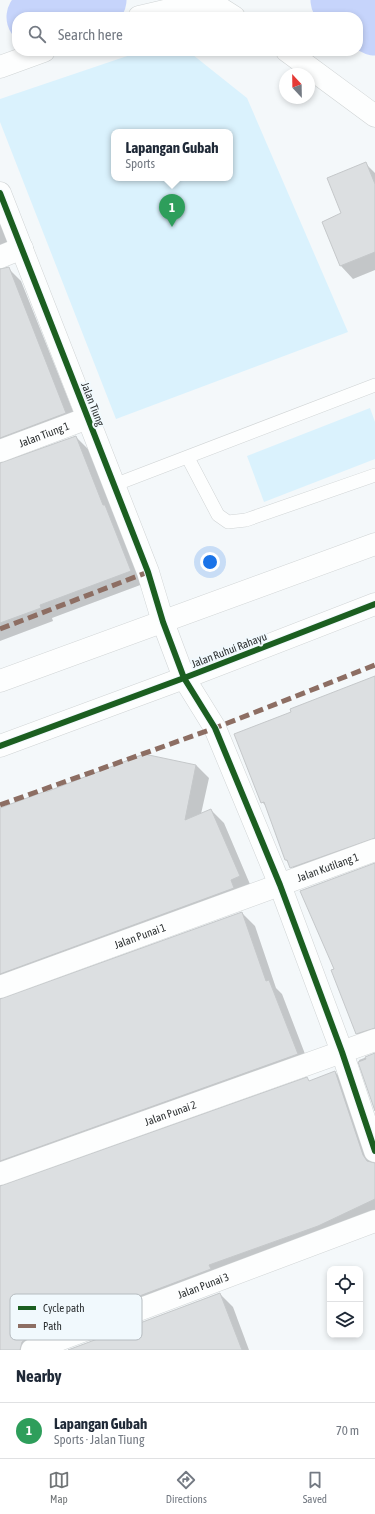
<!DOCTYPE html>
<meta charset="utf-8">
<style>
body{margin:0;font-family:"Asap Condensed",sans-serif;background:#f6f6f7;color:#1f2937}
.controls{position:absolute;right:12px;bottom:12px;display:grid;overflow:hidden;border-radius:8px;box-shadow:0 2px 6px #0003}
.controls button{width:36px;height:36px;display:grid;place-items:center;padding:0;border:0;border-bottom:1px solid #e0e1e3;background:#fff;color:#1f2937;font:20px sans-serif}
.compass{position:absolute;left:279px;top:68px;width:36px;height:36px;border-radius:50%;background:#fff;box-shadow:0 2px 6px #0003;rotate:338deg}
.you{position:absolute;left:210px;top:562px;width:14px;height:14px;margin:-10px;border:3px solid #fff;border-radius:50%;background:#1a73e8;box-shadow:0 0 0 6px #1a73e833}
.badge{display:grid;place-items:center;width:26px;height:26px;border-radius:50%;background:#717577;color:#fff;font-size:13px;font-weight:700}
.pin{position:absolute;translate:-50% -33px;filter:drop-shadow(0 1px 2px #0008)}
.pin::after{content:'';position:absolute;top:21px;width:14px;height:12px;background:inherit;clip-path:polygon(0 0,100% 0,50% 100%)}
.popup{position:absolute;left:111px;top:129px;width:122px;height:52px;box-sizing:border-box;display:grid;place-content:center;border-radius:8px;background:#fff;filter:drop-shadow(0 1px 3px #0005);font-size:13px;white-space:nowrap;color:#747a83}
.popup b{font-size:15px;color:#1f2937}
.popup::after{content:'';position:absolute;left:50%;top:100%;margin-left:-8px;border:8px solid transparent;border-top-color:#fff}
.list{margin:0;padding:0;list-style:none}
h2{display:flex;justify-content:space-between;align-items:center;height:52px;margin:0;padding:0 16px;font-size:17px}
h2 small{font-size:13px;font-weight:400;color:#747a83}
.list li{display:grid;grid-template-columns:26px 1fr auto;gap:12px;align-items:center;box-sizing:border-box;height:56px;padding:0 16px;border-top:1px solid #e0e1e3}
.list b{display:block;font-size:15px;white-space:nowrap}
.list p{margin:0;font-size:13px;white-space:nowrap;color:#747a83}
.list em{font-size:13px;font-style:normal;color:#747a83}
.icon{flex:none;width:22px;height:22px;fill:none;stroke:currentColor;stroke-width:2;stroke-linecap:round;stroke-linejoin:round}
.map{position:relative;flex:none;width:375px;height:1350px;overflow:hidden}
.search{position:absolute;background:#fff;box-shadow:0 2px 6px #0003;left:12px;right:12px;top:12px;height:44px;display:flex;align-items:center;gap:10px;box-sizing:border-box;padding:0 14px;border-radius:16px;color:#747a83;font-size:15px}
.sheet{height:108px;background:#fff}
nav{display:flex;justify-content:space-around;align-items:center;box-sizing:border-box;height:56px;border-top:1px solid #e0e1e3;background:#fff;font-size:11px;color:#747a83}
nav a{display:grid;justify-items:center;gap:2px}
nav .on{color:#717577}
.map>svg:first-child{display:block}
</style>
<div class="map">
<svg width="375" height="1350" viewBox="0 0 375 1350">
<rect width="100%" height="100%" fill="#f4f8fa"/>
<g fill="#daf2fd" fill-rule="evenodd">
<path d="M142 51H188L247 98 348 332 116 419 0 122V99ZM114 132H230V178H114Z"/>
<path d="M370 408 375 422V459L264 502 247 456Z"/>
</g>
<g fill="#0003">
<path d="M366 164 375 173V270L353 279 341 266 323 222 343 214Z"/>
<path d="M0 222 12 253 3 263 0 269Z"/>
<path d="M8 268 21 281 79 426 3 456 0 464 76 437 89 450 143 584 52 618 53 621 0 641V270Z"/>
<path d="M375 680V854L304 880 286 860 266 806 262 802Z"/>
<path d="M196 765 209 778 201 814 211 810 224 823 252 889 3 992 1 1000 242 913 255 926 276 988 282 994 310 1067 4 1179 1 1187 307 1079 310 1082 335 1072 348 1085 375 1164V1218L43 1350H0V810Z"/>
<path d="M375 864V1044L370 1046 357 1033 335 969Z"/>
<path d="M375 1054V1108L359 1060Z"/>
<path d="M220 1294 233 1307 249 1350H70Z"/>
</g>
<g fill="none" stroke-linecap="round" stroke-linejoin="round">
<g stroke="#c6d4fb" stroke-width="59">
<path d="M340 0 362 18 375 26"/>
<path d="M36 17 97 0"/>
</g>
</g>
<g fill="#dcdfe1" stroke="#c5c8ca">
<path d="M366 162 375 184V252L340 266 322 222 341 213 327 178Z"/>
<path d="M9 267 66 413 0 438V269Z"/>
<path d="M76 436 103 505H105L131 571 40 605 41 608 0 623V463Z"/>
<path d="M375 676V838L290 868 287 860H285L264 802 261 803 234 734 291 712 290 709Z"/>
<path d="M144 754 196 765 185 820 211 809 240 876 231 880 234 888 0 974V808L46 791V792Z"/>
<path d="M375 863V1028L356 1034 331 970 334 969 300 891Z"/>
<path d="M242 912 266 981 269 980 298 1054 0 1161V999Z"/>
<path d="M375 1053V1111L358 1062 366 1059 365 1057Z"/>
<path d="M335 1071 363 1155 367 1161 375 1163V1199L318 1226 209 1265 211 1269 28 1338 22 1342 20 1350H0V1186L307 1077 309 1081Z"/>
<path d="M220 1293 242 1350H68Z"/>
</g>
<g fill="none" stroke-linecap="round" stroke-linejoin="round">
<defs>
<g id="service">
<path d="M188 458 218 515 228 522 246 520 375 475"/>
<path d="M114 485 375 385"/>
</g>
<g id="minor">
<path d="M139 17 194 4 223 10 234 17"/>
<path d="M287 51 375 116"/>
<path d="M0 67 44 51"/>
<path d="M0 193 148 572 163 622 184 678 215 728 280 885 342 1052 375 1151"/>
<path d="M0 257 22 248"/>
<path id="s1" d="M0 451 88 418"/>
<path id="s2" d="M0 987 375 850"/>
<path id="s3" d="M0 1174 375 1040"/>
<path id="s4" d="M32 1350 375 1221"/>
</g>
<g id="secondary">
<path d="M0 681 375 544"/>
<path d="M0 746 184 678 375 604"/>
</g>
</defs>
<use href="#service" stroke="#d0d4d5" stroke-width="14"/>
<use href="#minor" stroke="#d0d4d5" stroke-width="23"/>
<use href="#secondary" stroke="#d0d4d5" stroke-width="23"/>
<use href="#service" stroke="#fdfefe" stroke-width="13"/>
<use href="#minor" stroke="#fdfefe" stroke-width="22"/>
<use href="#secondary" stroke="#fdfefe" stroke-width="22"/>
<g stroke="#8d6e63" stroke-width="5" stroke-dasharray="10 5" stroke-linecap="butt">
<path d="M0 629 148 572"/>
<path d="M0 805 215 728 375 665"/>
</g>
<defs>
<g id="cycleway">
<path d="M0 193 148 572 163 622 184 678 215 728 280 885 342 1052 375 1151"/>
<path d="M0 746 184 678 375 604"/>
</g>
</defs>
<use href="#cycleway" stroke="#f1f9fd" stroke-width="8"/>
<use href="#cycleway" stroke="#1b5e20" stroke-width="6"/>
</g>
<g text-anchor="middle" stroke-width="4" stroke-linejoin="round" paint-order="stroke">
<g font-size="11" fill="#2b2f30" stroke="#f1f9fd">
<text transform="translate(93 404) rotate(69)" y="4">Jalan Tiung</text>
<text dy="4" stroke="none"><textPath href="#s1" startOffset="47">Jalan Tiung 1</textPath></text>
<text transform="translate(229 650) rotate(-21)" y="4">Jalan Ruhui Rahayu</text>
<text dy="4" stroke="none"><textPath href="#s2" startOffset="349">Jalan Kutilang 1</textPath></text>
<text dy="4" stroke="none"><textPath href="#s2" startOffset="149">Jalan Punai 1</textPath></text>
<text dy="4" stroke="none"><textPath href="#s3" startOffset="181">Jalan Punai 2</textPath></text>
<text dy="4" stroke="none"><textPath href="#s4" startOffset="183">Jalan Punai 3</textPath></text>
</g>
</g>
<rect x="10" y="1294" width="132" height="46" rx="6" fill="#f1f9fd" stroke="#b6bcc0" stroke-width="1"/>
<rect x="18" y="1306" width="18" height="4" fill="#1b5e20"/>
<rect x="18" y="1324" width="18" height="4" fill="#8d6e63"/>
<g font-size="11" fill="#2b2f30">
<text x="43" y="1312">Cycle path</text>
<text x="43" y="1330">Path</text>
</g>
</svg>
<div class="controls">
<button><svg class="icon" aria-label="locate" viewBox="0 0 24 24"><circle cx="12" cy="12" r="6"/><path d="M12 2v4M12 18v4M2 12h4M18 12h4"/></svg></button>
<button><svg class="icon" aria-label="layers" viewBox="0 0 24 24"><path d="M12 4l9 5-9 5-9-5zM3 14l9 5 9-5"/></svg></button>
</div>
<svg class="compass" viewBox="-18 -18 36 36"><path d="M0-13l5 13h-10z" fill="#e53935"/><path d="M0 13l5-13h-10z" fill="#747a83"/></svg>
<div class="you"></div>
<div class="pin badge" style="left:172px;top:227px;background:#2e9e5b">1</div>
<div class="popup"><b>Lapangan Gubah</b>Sports</div>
<div class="search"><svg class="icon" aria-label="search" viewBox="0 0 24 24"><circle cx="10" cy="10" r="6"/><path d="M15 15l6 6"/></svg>Search here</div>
</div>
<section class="sheet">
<h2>Nearby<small></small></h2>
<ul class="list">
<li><span class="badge" style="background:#2e9e5b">1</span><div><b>Lapangan Gubah</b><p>Sports · Jalan Tiung</p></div><em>70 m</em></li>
</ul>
</section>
<nav>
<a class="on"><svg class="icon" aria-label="map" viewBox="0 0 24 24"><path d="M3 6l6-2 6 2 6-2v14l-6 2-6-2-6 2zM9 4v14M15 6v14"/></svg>Map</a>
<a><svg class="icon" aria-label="directions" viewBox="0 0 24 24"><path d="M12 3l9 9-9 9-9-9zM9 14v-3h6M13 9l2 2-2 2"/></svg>Directions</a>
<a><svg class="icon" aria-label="saved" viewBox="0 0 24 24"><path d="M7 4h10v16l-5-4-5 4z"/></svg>Saved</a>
</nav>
